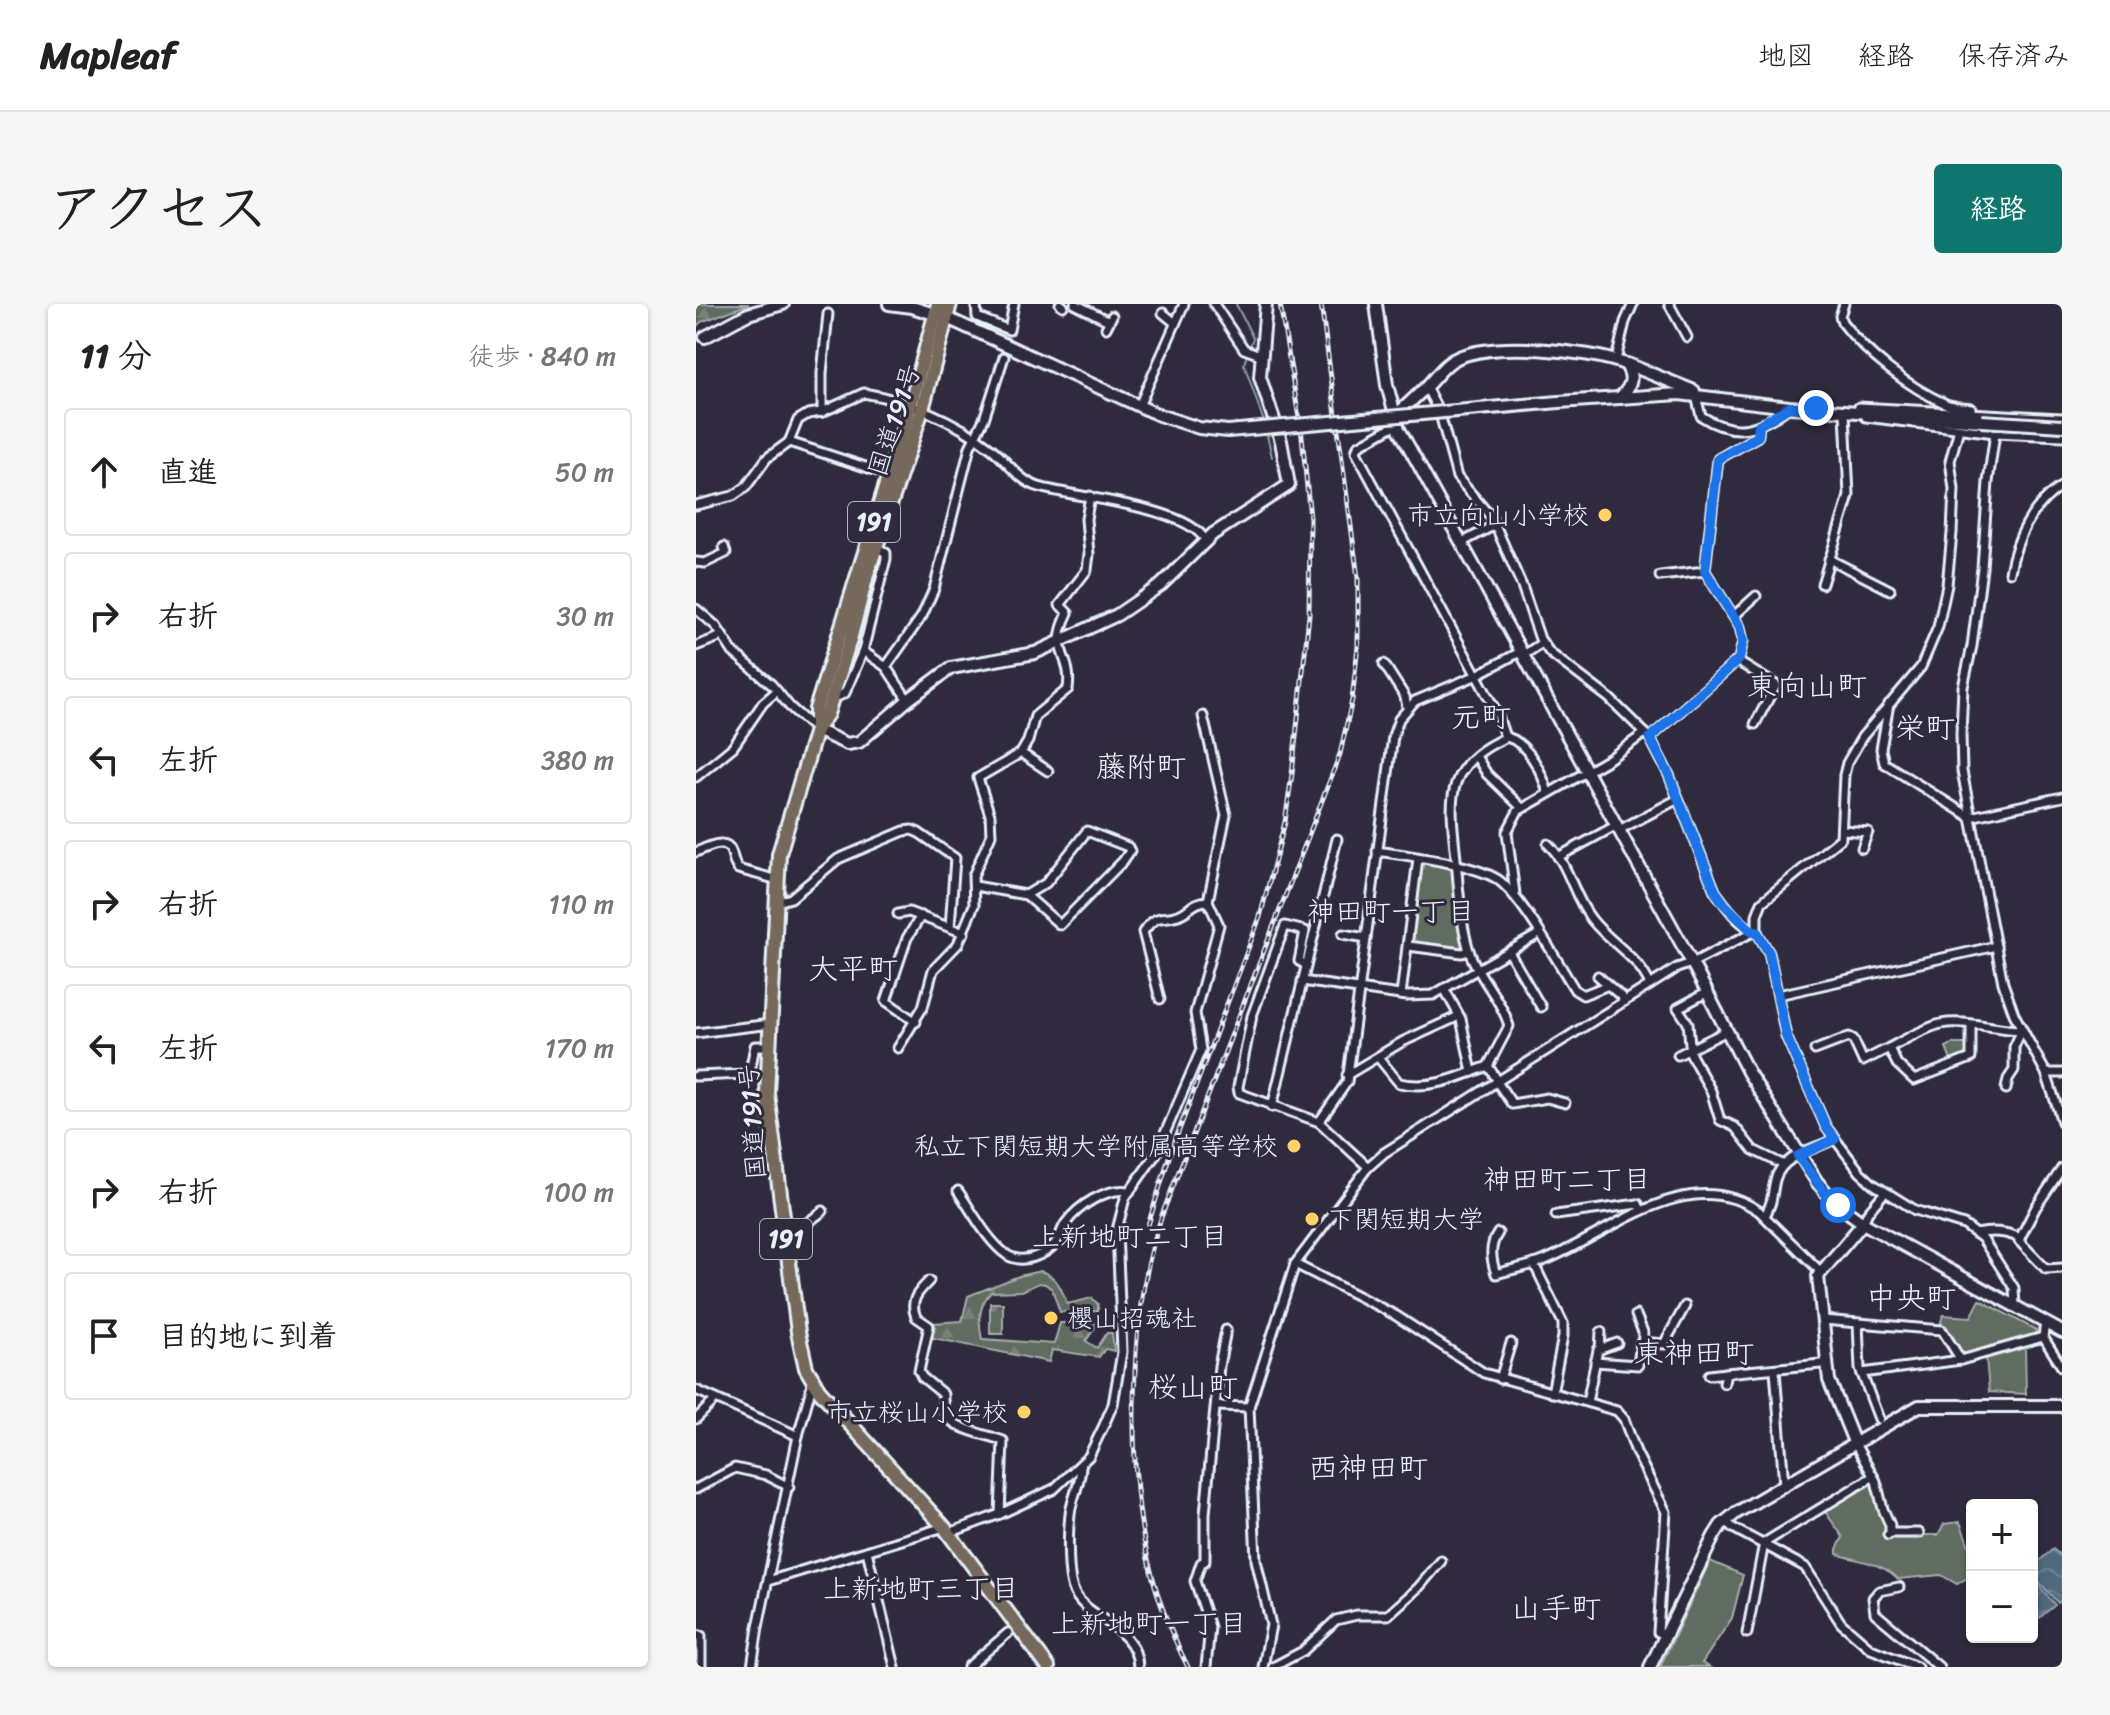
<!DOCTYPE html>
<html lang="ja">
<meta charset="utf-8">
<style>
body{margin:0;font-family:Sriracha,"Klee One",sans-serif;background:#f6f6f6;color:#222}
.controls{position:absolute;right:24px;bottom:24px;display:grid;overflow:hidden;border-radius:8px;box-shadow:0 2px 6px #0004}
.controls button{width:72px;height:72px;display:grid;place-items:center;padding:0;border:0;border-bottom:2px solid #e0e0e0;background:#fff;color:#222;font:40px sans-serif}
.stop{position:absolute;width:24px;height:24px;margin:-18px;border:6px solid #1a73e8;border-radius:50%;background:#fff}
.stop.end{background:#1a73e8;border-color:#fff;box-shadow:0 2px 8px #0008}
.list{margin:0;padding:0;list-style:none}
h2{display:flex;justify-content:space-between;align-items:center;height:104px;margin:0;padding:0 32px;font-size:34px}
h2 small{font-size:26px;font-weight:400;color:#767676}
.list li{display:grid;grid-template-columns:52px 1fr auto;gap:24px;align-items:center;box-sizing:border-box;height:128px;margin:0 16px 16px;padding:0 16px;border:2px solid #e0e0e0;border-radius:8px}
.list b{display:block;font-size:30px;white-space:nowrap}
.list em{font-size:26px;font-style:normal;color:#767676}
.icon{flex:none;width:44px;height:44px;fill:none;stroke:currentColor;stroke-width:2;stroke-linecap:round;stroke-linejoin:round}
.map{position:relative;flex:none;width:1366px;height:1363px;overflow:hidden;border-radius:8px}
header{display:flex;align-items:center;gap:48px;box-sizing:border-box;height:112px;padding:0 40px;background:#fff;border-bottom:2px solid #e0e0e0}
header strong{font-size:38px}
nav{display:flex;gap:44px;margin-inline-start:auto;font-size:28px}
.intro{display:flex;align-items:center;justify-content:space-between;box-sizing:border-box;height:192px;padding:0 48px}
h1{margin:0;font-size:56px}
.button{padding:20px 36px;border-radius:8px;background:#0f766e;color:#fff;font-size:28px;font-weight:700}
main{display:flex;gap:48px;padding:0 48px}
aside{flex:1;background:#fff;border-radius:8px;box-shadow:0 2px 6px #0004}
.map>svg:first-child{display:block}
</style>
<header>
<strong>Mapleaf</strong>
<nav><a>地図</a><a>経路</a><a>保存済み</a></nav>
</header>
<div class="intro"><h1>アクセス</h1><a class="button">経路</a></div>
<main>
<aside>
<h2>11 分<small>徒歩 · 840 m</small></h2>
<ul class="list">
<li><svg class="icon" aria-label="ahead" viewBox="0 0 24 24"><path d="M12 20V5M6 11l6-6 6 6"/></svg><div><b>直進</b></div><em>50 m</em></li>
<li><svg class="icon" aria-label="right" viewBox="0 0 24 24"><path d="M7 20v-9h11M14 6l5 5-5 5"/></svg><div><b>右折</b></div><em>30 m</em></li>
<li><svg class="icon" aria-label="left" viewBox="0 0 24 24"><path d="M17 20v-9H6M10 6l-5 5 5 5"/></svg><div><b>左折</b></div><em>380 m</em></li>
<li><svg class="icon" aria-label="right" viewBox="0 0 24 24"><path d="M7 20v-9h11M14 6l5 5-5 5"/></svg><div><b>右折</b></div><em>110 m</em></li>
<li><svg class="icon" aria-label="left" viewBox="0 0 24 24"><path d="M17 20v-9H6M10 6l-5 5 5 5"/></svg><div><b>左折</b></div><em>170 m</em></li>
<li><svg class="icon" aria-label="right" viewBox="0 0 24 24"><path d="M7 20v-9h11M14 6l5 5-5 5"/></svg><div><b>右折</b></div><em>100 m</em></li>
<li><svg class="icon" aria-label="arrive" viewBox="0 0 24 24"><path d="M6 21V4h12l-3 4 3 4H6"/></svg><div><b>目的地に到着</b></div></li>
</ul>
</aside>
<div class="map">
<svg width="1366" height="1363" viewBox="0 0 1366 1363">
<defs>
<pattern id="forest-firs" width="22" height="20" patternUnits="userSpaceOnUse" patternTransform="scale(2)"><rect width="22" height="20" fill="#606c61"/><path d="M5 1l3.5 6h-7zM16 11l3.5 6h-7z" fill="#778178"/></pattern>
<pattern id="cemetery-stones" width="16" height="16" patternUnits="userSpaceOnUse" patternTransform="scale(2)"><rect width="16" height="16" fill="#606c61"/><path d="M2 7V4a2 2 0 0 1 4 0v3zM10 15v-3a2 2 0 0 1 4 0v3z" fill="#778178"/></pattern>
<pattern id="water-waves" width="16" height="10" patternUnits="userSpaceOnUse" patternTransform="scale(2)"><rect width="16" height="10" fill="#50687b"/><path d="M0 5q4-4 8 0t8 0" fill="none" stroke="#697e8e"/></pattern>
</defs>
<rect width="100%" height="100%" fill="#2f2a3d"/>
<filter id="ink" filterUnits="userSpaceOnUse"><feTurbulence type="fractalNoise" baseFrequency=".0125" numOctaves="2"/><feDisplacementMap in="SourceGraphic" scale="16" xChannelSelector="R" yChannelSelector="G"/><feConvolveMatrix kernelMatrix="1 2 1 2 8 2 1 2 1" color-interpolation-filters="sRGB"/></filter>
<g filter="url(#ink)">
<g fill="url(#forest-firs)" stroke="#a4aeac" stroke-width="2">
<path d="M0 0H53L5 18 0 23Z"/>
<path d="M344 967C360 971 366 985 371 1000L396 994 402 1000V1007L364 1008 356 985 349 980 343 979 326 987 295 988C283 1000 282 1018 286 1035L358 1040 364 1019H402L390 1037 401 1044 411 1029H416L418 1047 409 1045 403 1053 356 1046 353 1058 237 1034V1019L266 1017 272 992 323 972Z"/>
</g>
<rect fill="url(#cemetery-stones)" stroke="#a4aeac" stroke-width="2" x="294" y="999" width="13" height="31"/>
<g fill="#606c61" stroke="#a4aeac" stroke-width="2">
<path d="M728 559 752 564 758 568 769 643 767 646 717 641 714 638 724 560Z"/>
<path d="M1256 740H1271V749L1255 757 1250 743Z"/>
<path d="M1284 996 1340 1026 1339 1031 1271 1051 1263 1047 1249 1022H1244L1247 1011 1275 1013Z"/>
<path d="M1329 1041 1330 1090 1293 1088 1290 1053Z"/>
<path d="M1175 1178 1178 1179 1197 1231H1242L1248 1220 1264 1218 1276 1250V1271L1261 1280 1245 1271 1202 1275C1188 1259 1161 1257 1141 1250V1245L1147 1233 1130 1209 1131 1204Z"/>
<path d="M1014 1257 1047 1271 1036 1314 1006 1359 1013 1363H964Z"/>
</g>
<g fill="url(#water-waves)" stroke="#8d9fad" stroke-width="2">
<path d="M1357 1245 1366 1253V1295L1362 1299 1336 1270V1263Z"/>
<path d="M1336 1273 1359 1301 1336 1320Z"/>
</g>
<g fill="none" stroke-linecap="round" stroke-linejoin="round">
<g stroke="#8d9fad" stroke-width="2">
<path d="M540 0 557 34 548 60 569 121"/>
<path d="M570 127 576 153"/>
</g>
<defs>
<g id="street">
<path d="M280 0 281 13 313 26 318 0"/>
<path d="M364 0 367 2"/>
<path d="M379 0 413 17"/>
<path d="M518 0 548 45 564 51"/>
<path d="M973 0 991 33"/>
<path d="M1148 0 1144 12 1146 18C1171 51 1212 83 1250 100 1257 103 1267 103 1275 104V109"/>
<path d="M467 9 478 18"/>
<path d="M410 24 416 12"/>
<path d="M920 56 929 18 937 0"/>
<path d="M730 83 744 110 761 173 796 214 826 282 844 335 854 349 913 394 954 434 973 471 1019 587C1029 601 1044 622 1061 628L1073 649 1090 732 1130 823 1164 868 1177 880 1219 906 1268 921 1286 934 1318 984 1319 1002"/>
<path d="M1000 92 1005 112C1039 134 1063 126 1093 103"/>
<path d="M443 102 488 0"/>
<path d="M1163 103 1366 114"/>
<path d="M126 108 168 89C213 97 260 117 296 145 312 158 323 177 343 183 380 194 491 202 510 237"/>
<path d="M1170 113 1299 129 1366 132"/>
<path d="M701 120 662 142 660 148 801 409 809 433"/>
<path d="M1299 129 1292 178 1286 264 1276 342 1267 383 1265 430 1266 467 1307 679 1318 710 1350 769 1366 818"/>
<path d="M93 138 194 171"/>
<path d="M0 201 37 192 50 183 71 154 93 138 102 116 112 110 126 108V69L132 10"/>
<path d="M765 239 799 221"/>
<path d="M1133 255 1194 286"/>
<path d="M0 258 9 259 30 249 28 243"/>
<path d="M1314 268C1320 235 1336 200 1366 182"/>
<path d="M964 272 1009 267"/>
<path d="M1126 280 1153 192 1149 109"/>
<path d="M0 305 20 322 37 348 76 381 94 403 120 426"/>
<path d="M1038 312 1060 292"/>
<path d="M0 342 26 332"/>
<path d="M167 347 190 363 212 396"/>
<path d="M826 352 846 339"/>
<path d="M1041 357 1080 381 1059 420"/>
<path d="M688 360 709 393 711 403"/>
<path d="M190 363 226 312 238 285 274 143 288 115 308 53"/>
<path d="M143 392 149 389 167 347 190 255V249L178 241"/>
<path d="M1193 400 1185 445 1188 459 1274 513 1366 493"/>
<path d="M954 434 1043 355 1047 337 1044 323 1009 267 1022 155 1062 132 1063 121"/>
<path d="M325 449 352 467"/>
<path d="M780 452 791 470 826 504"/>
<path d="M0 473 37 443 67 399 81 387"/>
<path d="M923 526 982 495"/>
<path d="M1147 526 1172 528 1166 544"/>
<path d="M852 540C874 561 877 593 896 616 914 639 943 653 954 681"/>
<path d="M681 547C713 552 775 559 801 575 825 591 862 659 879 686L887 691 910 682"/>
<path d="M0 548C10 544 30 533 35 547 38 554 37 559 42 565L82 576"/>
<path d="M862 553 921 521"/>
<path d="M279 582 330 591 364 621 427 557 434 547 432 543 391 527 350 579 330 591"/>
<path d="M819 590 811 528 822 507 913 455 949 429"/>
<path d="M81 598 95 594 142 555 208 527 216 526 223 529 259 554 254 623"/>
<path d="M202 610 213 608 268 629"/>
<path d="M1061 628V611L1066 598 1145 534 1148 471 1151 459 1166 433 1225 363 1242 323 1251 281 1256 229 1258 185 1254 157 1263 125"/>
<path d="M647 630 670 634"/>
<path d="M712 642 766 649 773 647"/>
<path d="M813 648 845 703"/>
<path d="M610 661 603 657 609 627 589 622 556 712 542 783 543 789 623 818 672 863"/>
<path d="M902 672 929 696"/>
<path d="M606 677 711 692 737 691 843 630"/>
<path d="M749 686 765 715 776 768"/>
<path d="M1012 688 982 704 992 719 995 751 1015 787 1024 816 1039 823 1057 846 1086 860"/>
<path d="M705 691 722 554"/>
<path d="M1082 691 1300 642"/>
<path d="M464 695 447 628C463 607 464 617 482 611 494 607 497 597 512 597"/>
<path d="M220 718 190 697 211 634 225 612"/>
<path d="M1275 722V754L1218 776 1201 760 1193 744C1208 736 1228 724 1245 720 1268 715 1301 726 1326 726"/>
<path d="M0 729 75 720"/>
<path d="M202 744 227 703 237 666 262 640 278 601 277 572 295 531 294 511 282 474 325 449 332 437 339 412 372 385C377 349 352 350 372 309L364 301 391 266 393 250 390 215 394 192"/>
<path d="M1119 746 1153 733 1157 735 1167 757 1193 744"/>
<path d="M982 751 1031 727"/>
<path d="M682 753 703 779C735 786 763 773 792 762"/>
<path d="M1350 769H1366"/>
<path d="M651 771 706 738 763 712"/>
<path d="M0 772 50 770 54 767 59 742H74"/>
<path d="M802 777 792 762 813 722C806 697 785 676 775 652 766 629 763 592 761 567 757 506 739 464 811 433 832 439 847 470 852 489"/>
<path d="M801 778 816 800 851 794 869 799"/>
<path d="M1310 785 1312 775 1318 766V743L1326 726"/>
<path d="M576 803 641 535"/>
<path d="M623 818 651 778 697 432 703 415 719 397 779 372 824 348"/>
<path d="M262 887C276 907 291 937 311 951 327 961 351 951 361 937 364 932 366 925 369 920 382 902 410 883 433 887"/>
<path d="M860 911 942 900 945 906"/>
<path d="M1069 912C1078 895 1075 893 1079 876 1086 851 1117 846 1139 835"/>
<path d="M1167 919 1172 908 1189 888"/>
<path d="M99 928 127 907"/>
<path d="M802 929C793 942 795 955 800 970 815 965 832 963 847 957 913 931 990 858 1063 907L1124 967"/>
<path d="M1280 930C1296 927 1309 927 1324 934L1323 937 1350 965 1366 964"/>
<path d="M1324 934 1340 903 1366 864"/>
<path d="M599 960 699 1011 788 1069 921 1107 928 1115 940 1148 970 1208 962 1328 970 1331"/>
<path d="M838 960 867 1019V1032L856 1089"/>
<path d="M233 977C222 988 213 997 220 1013L233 1022 223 1067 226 1073 247 1090C247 1096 247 1104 249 1109 256 1126 292 1130 307 1137L304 1210"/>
<path d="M940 1011 947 1028V1039"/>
<path d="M1127 1016 1246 1026 1265 1056"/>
<path d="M1162 1019 1164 1065 1183 1115"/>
<path d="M1349 1019 1347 1033 1366 1063"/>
<path d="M904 1045 905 1028"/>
<path d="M899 1058 942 1061 945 1038 968 1040 989 1002"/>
<path d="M1079 1066 1088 1181"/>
<path d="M1166 1069 1265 1056 1347 1033"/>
<path d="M1013 1071 1030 1069"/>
<path d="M804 1075 815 1039"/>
<path d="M1028 1079 1030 1069 1125 1060"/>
<path d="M0 1086 102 1132"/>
<path d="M891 1098 902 1046 921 1039"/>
<path d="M520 1102 553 1103"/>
<path d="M0 1115 20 1095"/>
<path d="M1158 1138 1180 1177 1187 1205 1194 1221V1229L1192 1231"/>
<path d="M385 1162C385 1179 376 1193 374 1210 372 1227 371 1269 377 1285 387 1315 441 1320 442 1363"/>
<path d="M0 1185 39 1164 70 1171 93 1183"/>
<path d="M1029 1217 1037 1224 1109 1263 1145 1319 1175 1345 1221 1363"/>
<path d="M253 1229 304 1210 358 1185 393 1152 408 1121 417 1100 426 1048 421 926 429 894 460 850 505 746 499 709 523 621 512 597 530 511 507 412"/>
<path d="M1194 1229H1223"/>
<path d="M171 1247 199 1363"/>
<path d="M72 1277 248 1223"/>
<path d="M1203 1283 1183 1287 1177 1294 1179 1309 1243 1363"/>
<path d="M1051 1329 1068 1239 1176 1173"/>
<path d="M0 1331 5 1332V1363"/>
<path d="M56 1363 62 1323 102 1132 117 1077"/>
<path d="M272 1363 312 1329"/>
<path d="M510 1363 514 1323 499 1277 505 1259 509 1257V1210L523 1062 530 1026"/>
<path d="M567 1363 575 1321 560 1256 553 1103 599 960 672 863 688 849 981 664 996 659 1057 628"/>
<path d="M577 1363 607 1347 640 1316 661 1311H692L723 1283 745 1257"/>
</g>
<g id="secondary">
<path d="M193 0 216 3 251 14 463 111"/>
<path d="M680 0 691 81 703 125 996 659 1052 768 1121 878 1142 901 1167 919 1366 1028"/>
<path d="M9 33 52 10 87 0"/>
<path d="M931 60 998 87"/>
<path d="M863 98 983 90 1093 103 1285 117"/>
<path d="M698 113C709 103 720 93 730 83 739 74 746 63 757 56 791 36 892 46 929 60 939 73 935 84 923 94"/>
<path d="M120 426 151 440 163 438 212 396 255 364 339 349 421 311 465 281 517 230 593 181 585 137 564 73 570 0"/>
<path d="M1158 1138 1133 1076 1122 972 1167 919"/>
<path d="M954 1363 1018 1232 1025 1221 1040 1209 1223 1102H1366"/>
</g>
<g id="highway">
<path d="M254 0 226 106 172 267 154 336 131 410 120 426 83 550 71 789 102 1028 110 1064 123 1086 248 1223 352 1363"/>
<path d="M120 426V405L212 110 242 0"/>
</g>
</defs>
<use href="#street" stroke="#e8f1f8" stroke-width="13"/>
<use href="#secondary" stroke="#e8f1f8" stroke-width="16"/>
<use href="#highway" stroke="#e8f1f8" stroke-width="18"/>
<use href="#street" stroke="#2f2a3d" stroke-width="7"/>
<use href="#secondary" stroke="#2f2a3d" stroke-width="10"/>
<use href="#highway" stroke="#76695c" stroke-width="12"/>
<defs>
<g id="rail">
<path d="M452 921 474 850 564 613 589 518 596 470 613 311 614 214 606 132 584 0"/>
<path d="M492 1363C448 1278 437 1198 438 1103 439 1032 444 978 466 911L644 450 656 396 662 342V274L625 0"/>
</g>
</defs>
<use href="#rail" stroke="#e8f1f8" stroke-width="5"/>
<use href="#rail" stroke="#2f2a3d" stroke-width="2" stroke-dasharray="6" stroke-linecap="butt"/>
<defs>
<g id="secondary-bridge">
<path d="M463 111 503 124 532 127 863 98"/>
<path d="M1285 117 1366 122"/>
</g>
</defs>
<use href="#secondary-bridge" stroke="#e8f1f8" stroke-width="16" stroke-linecap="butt"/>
<use href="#secondary-bridge" stroke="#2f2a3d" stroke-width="10"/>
</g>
</g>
<g fill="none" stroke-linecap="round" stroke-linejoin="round" filter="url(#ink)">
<path stroke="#1a73e8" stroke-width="10" d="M1120 104 1093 103 1063 121 1062 132 1022 155 1009 267 1044 323 1047 337 1043 355 954 434 973 471 1019 587 1029 601 1057 628H1061L1073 649 1090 732 1130 823 1139 835 1102 852 1129 889 1142 901"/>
</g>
<g fill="#ffd166" stroke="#2f2a3d" stroke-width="3">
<circle cx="909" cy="211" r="8"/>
<circle cx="598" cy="842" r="8"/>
<circle cx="616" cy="915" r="8"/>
<circle cx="355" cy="1014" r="8"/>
<circle cx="328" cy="1108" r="8"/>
</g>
<g text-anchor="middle" stroke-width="6" stroke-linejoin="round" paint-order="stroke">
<g fill="#2f2a3d" stroke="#b0b5c0" stroke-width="2">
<rect x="152" y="198" width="52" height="40" rx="6"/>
<rect x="64" y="915" width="52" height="40" rx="6"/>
</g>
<g font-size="24" font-weight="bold" fill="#e8f1f8">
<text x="178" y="226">191</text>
<text x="90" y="943">191</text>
</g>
<g font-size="26" fill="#e8f1f8" stroke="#2f2a3d">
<text transform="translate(198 116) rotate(-72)" y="9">国道191号</text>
<text transform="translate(56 818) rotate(-94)" y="9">国道191号</text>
</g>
<g font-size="26" fill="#e8f1f8" stroke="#2f2a3d" text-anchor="end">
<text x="893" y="220">市立向山小学校</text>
<text x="582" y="851">私立下関短期大学附属高等学校</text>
<text x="632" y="924" text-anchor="start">下関短期大学</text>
<text x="371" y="1023" text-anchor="start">櫻山招魂社</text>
<text x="312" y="1117">市立桜山小学校</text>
</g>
<g font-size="28" fill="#e8f1f8" stroke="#2f2a3d">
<text x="695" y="617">神田町一丁目</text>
<text x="871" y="885">神田町二丁目</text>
<text x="434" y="942">上新地町二丁目</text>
<text x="225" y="1294">上新地町三丁目</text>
<text x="453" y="1329">上新地町一丁目</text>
</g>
<g font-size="30" fill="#e8f1f8" stroke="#2f2a3d">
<text x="1111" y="392">東向山町</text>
<text x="785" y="423">元町</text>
<text x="1229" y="434">栄町</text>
<text x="445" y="473">藤附町</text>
<text x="157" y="675">大平町</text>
<text x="1215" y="1004">中央町</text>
<text x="998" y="1059">東神田町</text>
<text x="497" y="1093">桜山町</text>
<text x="672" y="1174">西神田町</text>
<text x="860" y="1314">山手町</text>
</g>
</g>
</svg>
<div class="controls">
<button>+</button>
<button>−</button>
</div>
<div class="stop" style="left:1142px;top:901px"></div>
<div class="stop end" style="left:1120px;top:104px"></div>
</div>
</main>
